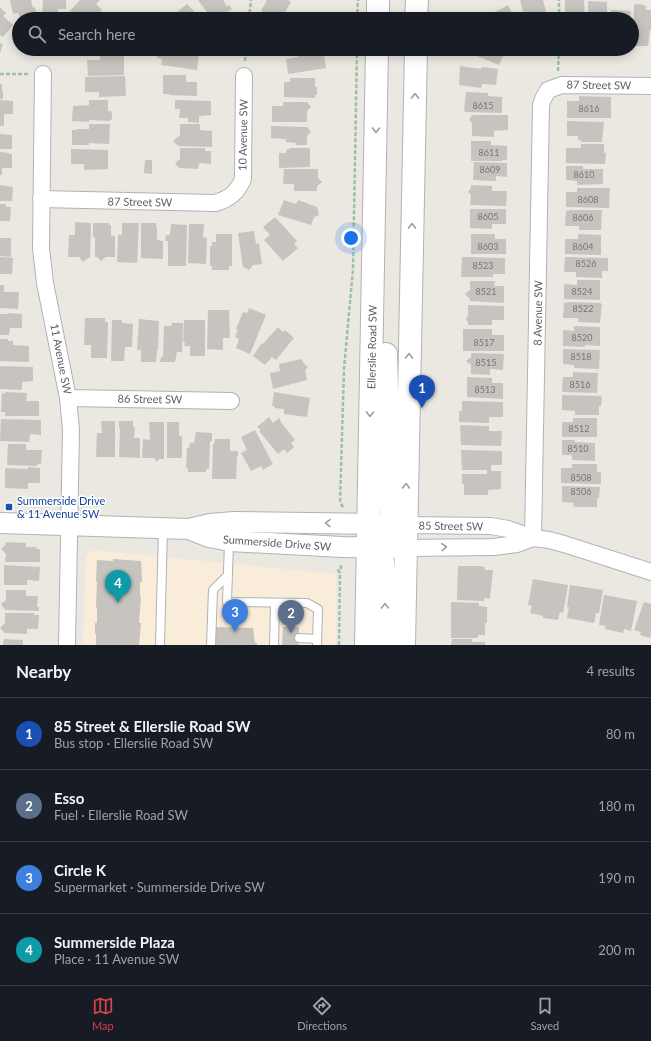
<!DOCTYPE html>
<meta charset="utf-8">
<style>
body{margin:0;font-family:Lato,sans-serif;background:#20242c;color:#f1f3f6}
.you{position:absolute;left:351px;top:238px;width:14px;height:14px;margin:-10px;border:3px solid #fff;border-radius:50%;background:#1a73e8;box-shadow:0 0 0 6px #1a73e833}
.badge{display:grid;place-items:center;width:26px;height:26px;border-radius:50%;background:#d14249;color:#fff;font-size:13px;font-weight:700}
.pin{position:absolute;translate:-50% -33px;filter:drop-shadow(0 1px 2px #0008)}
.pin::after{content:'';position:absolute;top:21px;width:14px;height:12px;background:inherit;clip-path:polygon(0 0,100% 0,50% 100%)}
.list{margin:0;padding:0;list-style:none}
h2{display:flex;justify-content:space-between;align-items:center;height:52px;margin:0;padding:0 16px;font-size:17px}
h2 small{font-size:13px;font-weight:400;color:#9ea1a6}
.list li{display:grid;grid-template-columns:26px 1fr auto;gap:12px;align-items:center;box-sizing:border-box;height:72px;padding:0 16px;border-top:1px solid #363941}
.list b{display:block;font-size:15px;white-space:nowrap}
.list p{margin:0;font-size:13px;white-space:nowrap;color:#9ea1a6}
.list em{font-size:13px;font-style:normal;color:#9ea1a6}
.icon{flex:none;width:22px;height:22px;fill:none;stroke:currentColor;stroke-width:2;stroke-linecap:round;stroke-linejoin:round}
.map{position:relative;flex:none;width:651px;height:645px;overflow:hidden}
.search{position:absolute;background:#171b24;box-shadow:0 2px 10px #0003;left:12px;right:12px;top:12px;height:44px;display:flex;align-items:center;gap:10px;box-sizing:border-box;padding:0 14px;border-radius:22px;color:#9ea1a6;font-size:15px}
.sheet{height:340px;background:#171b24}
nav{display:flex;justify-content:space-around;align-items:center;box-sizing:border-box;height:56px;border-top:1px solid #363941;background:#171b24;font-size:11px;color:#9ea1a6}
nav a{display:grid;justify-items:center;gap:2px}
nav .on{color:#d14249}
.map>svg:first-child{display:block}
</style>
<div class="map">
<svg width="651" height="645" viewBox="0 0 651 645">
<rect width="100%" height="100%" fill="#ebe8e2"/>
<path fill="#f9edda" d="M93 550 336 574V645H83L86 556Z"/>
<g fill="#c7c3bf">
<path d="M10 0H31L33 8 35 7 37 19H20L18 13 13 14Z"/>
<path d="M43 0H66V9H58V17H56V19H42Z"/>
<path d="M80 0H100L96 4 102 10 93 19H70L73 16 69 12Z"/>
<path d="M198 0H223L227 6 229 5 232 9 226 13 231 19H212Z"/>
<path d="M267 0H288L291 2 282 17 285 19H264L267 14 261 11Z"/>
<path d="M520 0H543L548 19H525Z"/>
<path d="M565 0H584L585 19H565Z"/>
<path d="M588 1 607 2V19H588Z"/>
<path d="M187 4 201 19H172L171 17Z"/>
<path d="M635 4 644 5V6H646V10H651V30H650L648 46H633L634 6Z"/>
<path d="M508 5 515 19H491L489 15Z"/>
<path d="M0 7 6 13 3 16 13 25 3 37 0 35Z"/>
<path d="M611 10 631 11 630 19H611Z"/>
<path d="M0 43 3 44 0 53Z"/>
<path d="M158 49H191V54L199 55 197 70 161 65 162 59 157 58Z"/>
<path d="M323 49 326 68 288 74 286 59 298 57V52Z"/>
<path d="M466 49H503L506 50 499 65 465 51Z"/>
<path d="M124 55V75L88 76 87 60H100V56Z"/>
<path d="M460 66 481 69 482 67 498 69 496 85 482 84 481 88 459 85Z"/>
<path d="M163 75H186V82H197V96L169 95V94H163Z"/>
<path d="M125 76 126 96 99 97V92H85V77Z"/>
<path d="M290 78H315V87H317V95H315V98L284 97V82H290Z"/>
<path d="M0 84H2V91H3V99H0Z"/>
<path d="M466 92 488 93V96L502 97V113L466 112 464 111Z"/>
<path d="M579 96 611 97V118H567V101H579Z"/>
<path d="M0 100 13 101V114H4V126H0Z"/>
<path d="M89 100H108V111H111L112 113V119L109 121 89 120V122L72 121 73 106 89 105Z"/>
<path d="M175 100 211 101V115L199 116V123L188 122V118H179L180 109H175Z"/>
<path d="M283 102H307L311 107 307 111V122H272V106H283Z"/>
<path d="M472 115H508V130L494 131V137L472 136V123L469 120Z"/>
<path d="M567 121 604 122 602 142H581V140H578V136H567Z"/>
<path d="M89 124H110L109 144 89 143V145H72V130H77V129H89Z"/>
<path d="M180 124H200V130L212 131V147L178 146 173 141 180 135Z"/>
<path d="M271 126 307 127 311 132 307 136V145H296V143L286 142V139L271 138Z"/>
<path d="M0 134 12 135V149H0Z"/>
<path d="M471 141H491V145L507 146V160H502V161H471Z"/>
<path d="M581 144H604V153H606L605 164 566 163V148H581Z"/>
<path d="M180 148H205V151H211V164L199 163 198 169 179 168 175 163 180 159Z"/>
<path d="M290 148H310V167L279 168V153H286L287 149H290Z"/>
<path d="M71 149 108 150V169L84 170V164H71Z"/>
<path d="M0 152 9 153V154H12V168H2V175H0Z"/>
<path d="M145 160H152V174L144 173Z"/>
<path d="M474 162 507 163V177L496 176V181L473 180Z"/>
<path d="M566 166H583V169H603V184L577 185V181L566 180Z"/>
<path d="M284 169H318V178L322 182 317 186V191H294V184H283Z"/>
<path d="M0 185 13 187 12 201H0Z"/>
<path d="M471 185 492 186V191H507L506 206 470 205 471 195 468 192 471 188Z"/>
<path d="M577 188H610L609 208 566 207V192H577Z"/>
<path d="M284 200 296 204 298 200 317 207 319 215 314 217 311 225 278 215Z"/>
<path d="M0 204H6V207H11L10 221H0Z"/>
<path d="M470 209H506V224H492V229L470 228Z"/>
<path d="M570 210H602L601 230H579V226H565L566 211Z"/>
<path d="M275 217 297 241 294 244 298 248 283 261 264 240 270 235 263 227Z"/>
<path d="M75 222 90 223 91 227 90 258H88L83 262 79 257H68L69 235H75Z"/>
<path d="M93 223H109V225H111V236H115V257H106L101 261 97 257H95V237H93Z"/>
<path d="M122 223H139L137 263 117 262 118 235H122Z"/>
<path d="M141 223H156V227H157V240L163 241V259L141 258Z"/>
<path d="M171 224 187 225 186 266H168V241H165L166 235H170Z"/>
<path d="M189 224H204L203 237 207 238 206 264 188 263Z"/>
<path d="M254 231 256 244 259 243 262 264 253 265 249 270 243 267 238 233Z"/>
<path d="M216 234H232V266H229V270H212V266H210V246H212V242H216Z"/>
<path d="M471 234H495V239H506V254H471Z"/>
<path d="M578 234 601 235V255L565 254V239H578Z"/>
<path d="M0 238H11V257L0 256Z"/>
<path d="M1 257 13 258 12 274H0V258Z"/>
<path d="M462 257 505 258V274H493V277H461Z"/>
<path d="M565 257 608 258V271H602V278L576 277V272H564Z"/>
<path d="M577 280H600V300L564 299V284L577 285Z"/>
<path d="M470 281H495L494 286H504V303L470 301V299L465 294 470 290Z"/>
<path d="M0 285H4V292H19L18 309 0 308Z"/>
<path d="M570 302 601 303V304H602L600 323 578 322V318H563L564 303Z"/>
<path d="M468 305 504 306V320H492V325H468V322L466 319 468 316Z"/>
<path d="M249 308 266 315 250 354 236 348 239 339 235 337 238 330 236 329 243 312 247 313Z"/>
<path d="M208 310H229L230 338H223V350L207 349Z"/>
<path d="M8 313 22 314V328H10L9 335H0V314H8Z"/>
<path d="M85 318H105V322H108L107 358H91V345H84Z"/>
<path d="M139 319 159 321 158 350H157L156 362H141V350H137Z"/>
<path d="M112 320H122V323L133 324 132 347H125L124 361H111Z"/>
<path d="M184 320H205V356H190V346H184L185 342H183Z"/>
<path d="M172 323H183L182 352H177L175 362H160L161 357H163L164 326H171Z"/>
<path d="M574 326 600 327V346L585 345V347L563 346V330L574 331Z"/>
<path d="M278 327 283 332 285 330 294 338 276 360 272 357 265 365 253 356 262 343 263 344Z"/>
<path d="M463 329H492V335H504V351H463Z"/>
<path d="M0 339H8V341H13V345L29 346V362L0 361Z"/>
<path d="M563 349 600 350 599 369 574 368V365L563 364Z"/>
<path d="M471 353 504 354 503 370 490 369V375L471 374V365L466 361 471 357Z"/>
<path d="M302 359 304 364 308 367 305 370 307 380 273 389 270 373 280 371 279 364Z"/>
<path d="M0 366 33 367V381L22 382V390L0 389Z"/>
<path d="M573 372 598 373 597 393 562 392 563 377H573Z"/>
<path d="M467 377 492 378V383H503V399L467 397Z"/>
<path d="M5 392 27 393 26 401H38L39 402V416H5V412H1L2 393 5 394Z"/>
<path d="M274 392 310 398 307 417 284 414V409L274 408 275 406H272Z"/>
<path d="M562 395 601 396 602 400 601 406H599V415H575V411L562 410Z"/>
<path d="M462 401 503 402V417H489V423L459 422V411H462Z"/>
<path d="M269 417 273 423 279 418 281 420 280 421 295 440 291 443 294 447 287 453 284 449 278 454 259 431 261 430 257 427Z"/>
<path d="M573 418H597V437H562V422H573Z"/>
<path d="M1 419 41 420V435L30 434 29 442 0 441Z"/>
<path d="M101 421H115V457H96L97 433H102Z"/>
<path d="M119 421H133V427H135L134 438H140V458L119 457 120 428H119Z"/>
<path d="M149 422H164V459H159L157 462 154 458H142L143 439 150 440Z"/>
<path d="M167 422H179V436H182V458H167Z"/>
<path d="M460 425 489 426V431H502L501 446 461 445Z"/>
<path d="M255 430 273 464 263 470 261 466 251 471 241 453 247 450 241 437Z"/>
<path d="M196 432 212 433V441H210L209 469H206V472H188V468H186L187 448H189L190 443H194Z"/>
<path d="M215 439H230V451H238V456H237L236 479H212L213 444H214Z"/>
<path d="M562 440H575V442L595 443V461L572 460V455H562Z"/>
<path d="M8 444H26V450H42L41 464H37V466L7 465Z"/>
<path d="M461 450 502 451V465H491V471H501V489L488 490V495H464V484H462V474H487V470H462Z"/>
<path d="M572 464H597V472H601V484H597L561 483V468H572Z"/>
<path d="M28 467 40 468V483H28V489L5 488V468L28 469Z"/>
<path d="M562 486 600 487 599 498H597V507H576L573 506 574 503 562 502Z"/>
<path d="M6 542 26 543V547H37L36 549H40V562H5L6 554 1 549 6 544Z"/>
<path d="M113 559 141 561 142 582H140V597H141L139 623H141L139 645H96V634H95V623H97V608H96L97 581H96L97 560 113 561Z"/>
<path d="M4 565 40 567 39 581 27 580V585H4Z"/>
<path d="M458 566H480L485 567V570H493L490 599 484 598V601L457 600Z"/>
<path d="M533 579 568 585 563 613 560 612 558 620 543 618V616L530 613 532 606 528 605Z"/>
<path d="M570 585 603 590 599 613H596L594 623 567 618 569 607H567Z"/>
<path d="M6 590H26V596H38L37 607H39V611L5 610 1 604 6 600Z"/>
<path d="M604 595 637 601 631 631 624 629 623 633 605 629 606 626 599 625Z"/>
<path d="M451 602 479 603V606L487 607V623H485V635H478V638H451Z"/>
<path d="M644 602 651 604V635L650 638 640 635 641 632 634 630Z"/>
<path d="M5 613H34V615H39L38 629H27V634L5 633 0 628 5 623Z"/>
<path d="M216 627 253 628 255 643H257V645H215Z"/>
<path d="M283 627H299V645H282Z"/>
<path d="M4 639 23 640V645H3Z"/>
<path d="M452 639H472V642H485V645H451Z"/>
</g>
<g fill="none" stroke-linecap="round" stroke-linejoin="round">
<defs>
<g id="service">
<path d="M229 542 227 602 307 603 318 609 317 645"/>
<path d="M299 638 317 639"/>
<path d="M160 645 163 528"/>
<path d="M211 645 213 590 227 576"/>
<path d="M274 645 275 603"/>
</g>
<g id="minor">
<path d="M43 74 41 248 45 283 68 398 71 430 67 645"/>
<path d="M41 199 215 203C229 199 237 193 243 179L244 76"/>
<path d="M68 398 231 401"/>
<path d="M405 525 491 526 508 529 533 538 549 540 564 544 651 572"/>
<path d="M533 538 541 105 543 99 548 90 562 85 651 86"/>
<path d="M405 548 494 547 517 544 533 538"/>
</g>
<g id="tertiary">
<path d="M0 523 189 529 210 524 234 522 383 524"/>
<path d="M189 529 209 537 230 541 342 547 405 548"/>
</g>
<g id="secondary">
<path d="M378 19V0"/>
<path d="M416 19 417 0"/>
<path d="M386 354 390 507 393 534 395 537"/>
<path d="M371 529C390 553 385 614 386 645"/>
<path d="M366 645C368 446 375 248 377 49"/>
<path d="M404 645 416 49"/>
</g>
</defs>
<use href="#service" stroke="#afb3b6" stroke-width="10"/>
<use href="#minor" stroke="#afb3b6" stroke-width="18"/>
<use href="#tertiary" stroke="#afb3b6" stroke-width="22"/>
<use href="#secondary" stroke="#afb2b6" stroke-width="24"/>
<g stroke="#9cc0a2" stroke-width="2.5" stroke-dasharray="4 2" stroke-linecap="butt">
<path d="M249 19 251 0"/>
<path d="M357 19 358 0"/>
<path d="M559 19V0"/>
<path d="M245 61 246 49"/>
<path d="M558 71 559 49"/>
<path d="M0 74H29"/>
<path d="M343 507 340 502 344 369 353 269 357 49"/>
<path d="M339 645 340 573 338 570 341 568V564"/>
</g>
<use href="#service" stroke="#fff" stroke-width="8"/>
<use href="#minor" stroke="#fff" stroke-width="16"/>
<use href="#tertiary" stroke="#fff" stroke-width="20"/>
<use href="#secondary" stroke="#fff" stroke-width="22"/>
</g>
<defs><path id="oneway-chevron" d="M-2-3.5L2.5 0L-2 3.5" fill="none" stroke-width="1.6" stroke-linecap="round" stroke-linejoin="round"/></defs>
<g stroke="#9c9ea0">
<use href="#oneway-chevron" transform="translate(415 96) rotate(-89)"/>
<use href="#oneway-chevron" transform="translate(376 130) rotate(91)"/>
<use href="#oneway-chevron" transform="translate(412 226) rotate(-89)"/>
<use href="#oneway-chevron" transform="translate(409 356) rotate(-89)"/>
<use href="#oneway-chevron" transform="translate(370 414) rotate(91)"/>
<use href="#oneway-chevron" transform="translate(406 486) rotate(-89)"/>
<use href="#oneway-chevron" transform="translate(328 523) rotate(-179)"/>
<use href="#oneway-chevron" transform="translate(444 547) rotate(-1)"/>
<use href="#oneway-chevron" transform="translate(385 606) rotate(-91)"/>
</g>
<rect fill="#1a4fb4" stroke="#fff" stroke-width="1.5" x="5" y="503" width="8" height="8" rx="2"/>
<g text-anchor="middle" stroke-width="3" stroke-linejoin="round" paint-order="stroke">
<g font-size="9" fill="#757778">
<text x="483" y="109">8615</text>
<text x="589" y="112">8616</text>
<text x="489" y="156">8611</text>
<text x="490" y="173">8609</text>
<text x="584" y="178">8610</text>
<text x="588" y="203">8608</text>
<text x="488" y="220">8605</text>
<text x="583" y="221">8606</text>
<text x="488" y="250">8603</text>
<text x="583" y="250">8604</text>
<text x="586" y="267">8526</text>
<text x="483" y="269">8523</text>
<text x="486" y="295">8521</text>
<text x="582" y="295">8524</text>
<text x="583" y="312">8522</text>
<text x="582" y="341">8520</text>
<text x="484" y="346">8517</text>
<text x="581" y="360">8518</text>
<text x="486" y="366">8515</text>
<text x="580" y="388">8516</text>
<text x="485" y="393">8513</text>
<text x="579" y="432">8512</text>
<text x="578" y="452">8510</text>
<text x="581" y="481">8508</text>
<text x="581" y="495">8506</text>
</g>
<g font-size="11" fill="#5a5e61" stroke="#fff">
<text transform="translate(599 85) rotate(1)" y="4">87 Street SW</text>
<text transform="translate(243 135) rotate(-89)" y="4">10 Avenue SW</text>
<text transform="translate(140 202) rotate(1)" y="4">87 Street SW</text>
<text transform="translate(538 313) rotate(-89)" y="4">8 Avenue SW</text>
<text transform="translate(372 347) rotate(-89)" y="4">Ellerslie Road SW</text>
<text transform="translate(61 359) rotate(79)" y="4">11 Avenue SW</text>
<text transform="translate(150 399) rotate(1)" y="4">86 Street SW</text>
<text transform="translate(451 526) rotate(1)" y="4">85 Street SW</text>
<text transform="translate(277 543) rotate(4)" y="4">Summerside Drive SW</text>
</g>
<g font-size="11" fill="#164399" stroke="#fff" text-anchor="start">
<text x="17" y="505">Summerside Drive<tspan x="17" dy="13">&amp; 11 Avenue SW</tspan></text>
</g>
</g>
</svg>
<div class="you"></div>
<div class="pin badge" style="left:422px;top:408px;background:#1a4fb4">1</div>
<div class="pin badge" style="left:291px;top:633px;background:#5c6f8a">2</div>
<div class="pin badge" style="left:235px;top:632px;background:#3f7fe0">3</div>
<div class="pin badge" style="left:118px;top:603px;background:#0f9aa8">4</div>
<div class="search"><svg class="icon" aria-label="search" viewBox="0 0 24 24"><circle cx="10" cy="10" r="6"/><path d="M15 15l6 6"/></svg>Search here</div>
</div>
<section class="sheet">
<h2>Nearby<small>4 results</small></h2>
<ul class="list">
<li><span class="badge" style="background:#1a4fb4">1</span><div><b>85 Street &amp; Ellerslie Road SW</b><p>Bus stop · Ellerslie Road SW</p></div><em>80 m</em></li>
<li><span class="badge" style="background:#5c6f8a">2</span><div><b>Esso</b><p>Fuel · Ellerslie Road SW</p></div><em>180 m</em></li>
<li><span class="badge" style="background:#3f7fe0">3</span><div><b>Circle K</b><p>Supermarket · Summerside Drive SW</p></div><em>190 m</em></li>
<li><span class="badge" style="background:#0f9aa8">4</span><div><b>Summerside Plaza</b><p>Place · 11 Avenue SW</p></div><em>200 m</em></li>
</ul>
</section>
<nav>
<a class="on"><svg class="icon" aria-label="map" viewBox="0 0 24 24"><path d="M3 6l6-2 6 2 6-2v14l-6 2-6-2-6 2zM9 4v14M15 6v14"/></svg>Map</a>
<a><svg class="icon" aria-label="directions" viewBox="0 0 24 24"><path d="M12 3l9 9-9 9-9-9zM9 14v-3h6M13 9l2 2-2 2"/></svg>Directions</a>
<a><svg class="icon" aria-label="saved" viewBox="0 0 24 24"><path d="M7 4h10v16l-5-4-5 4z"/></svg>Saved</a>
</nav>
